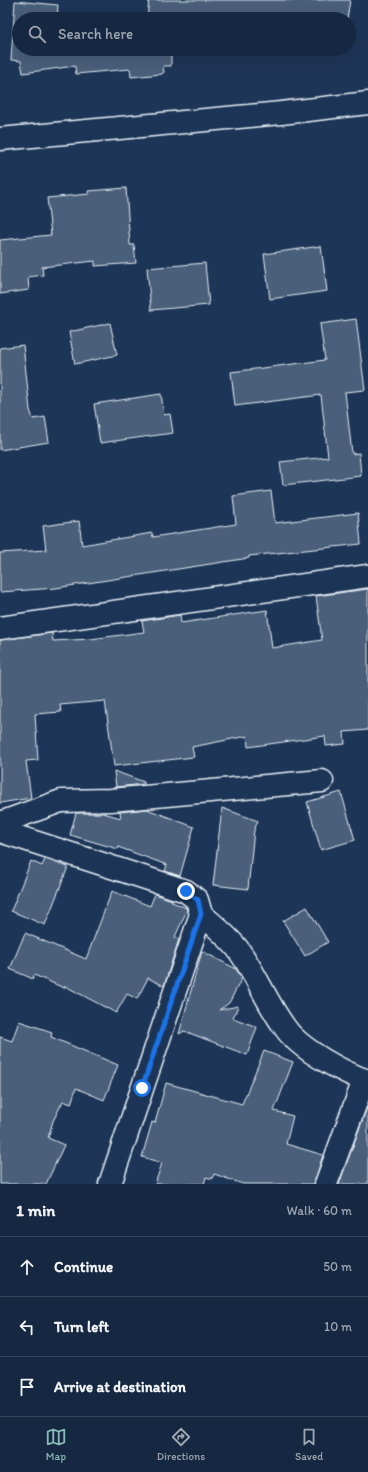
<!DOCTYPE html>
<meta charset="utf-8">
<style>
body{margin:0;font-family:Itim,sans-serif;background:#1f3048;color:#f1f3f6}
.stop{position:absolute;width:12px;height:12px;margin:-9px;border:3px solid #1a73e8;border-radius:50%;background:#fff}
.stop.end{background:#1a73e8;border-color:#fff;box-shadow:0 1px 4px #0008}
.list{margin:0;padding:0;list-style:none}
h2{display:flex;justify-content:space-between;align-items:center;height:52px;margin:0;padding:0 16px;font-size:17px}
h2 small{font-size:13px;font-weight:400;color:#9ea6b1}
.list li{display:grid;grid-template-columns:26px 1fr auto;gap:12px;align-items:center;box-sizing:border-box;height:60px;padding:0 16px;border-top:1px solid #35445a}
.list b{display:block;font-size:15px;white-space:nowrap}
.list em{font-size:13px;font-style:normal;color:#9ea6b1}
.icon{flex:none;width:22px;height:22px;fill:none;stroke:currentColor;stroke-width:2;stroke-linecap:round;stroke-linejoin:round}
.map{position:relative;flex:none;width:368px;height:1184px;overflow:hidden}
.search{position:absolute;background:#162841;box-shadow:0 4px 16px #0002;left:12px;right:12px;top:12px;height:44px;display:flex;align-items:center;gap:10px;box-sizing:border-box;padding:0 14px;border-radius:22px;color:#9ea6b1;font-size:15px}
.sheet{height:232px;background:#162841}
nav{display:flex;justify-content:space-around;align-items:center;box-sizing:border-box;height:56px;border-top:1px solid #35445a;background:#162841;font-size:11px;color:#9ea6b1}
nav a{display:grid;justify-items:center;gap:2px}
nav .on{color:#8bbbb9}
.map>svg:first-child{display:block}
</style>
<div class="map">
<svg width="368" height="1184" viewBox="0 0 368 1184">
<rect width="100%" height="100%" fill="#1d3557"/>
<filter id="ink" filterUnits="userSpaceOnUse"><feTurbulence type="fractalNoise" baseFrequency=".025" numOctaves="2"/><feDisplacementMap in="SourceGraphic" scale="8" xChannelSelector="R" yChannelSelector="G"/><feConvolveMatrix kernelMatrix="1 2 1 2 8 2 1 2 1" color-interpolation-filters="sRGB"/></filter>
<g filter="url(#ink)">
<g fill="#495e7a" stroke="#e8f1f8">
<path d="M149 0H350L347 19H147Z"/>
<path d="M15 1 58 5 57 19H19V49H171V66H163L164 72 162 74 131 77 130 69 76 74 75 66 23 73 21 61 11 60Z"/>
<path d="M267 49H289V52Z"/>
<path d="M126 188 130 245H134L136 263 95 266V261L42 267 43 275 28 277 29 290 0 294V240L51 235 47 198 89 194 88 191Z"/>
<path d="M321 246 327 291 270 299 264 254Z"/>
<path d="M205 263 209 305 151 310 147 268Z"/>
<path d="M356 319 365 390 345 392 352 454 359 453 361 476 283 485 280 462 328 457 321 395 235 406 231 372 325 360 320 324Z"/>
<path d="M110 323 117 355 75 364 69 332Z"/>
<path d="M23 345 30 410 33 419 45 417 49 442 0 450V348Z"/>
<path d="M161 394 164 415 170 414 173 433 100 443 94 404Z"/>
<path d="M271 491 275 523 358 513 361 544 249 556V558L56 588 0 592V553L46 550 43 526 79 521 82 545 152 533 153 537 236 524 233 496Z"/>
<path d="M368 589V730L344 732 345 744 326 746 325 736 248 747 247 736 192 747 194 757 114 766 105 701 60 705 61 712 35 714 38 760 26 761 31 798 0 803V640L52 633 53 641 91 639 144 632 142 621 180 615 181 623 267 610 272 648 322 640 316 596Z"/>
<path d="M114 771 144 782V784L116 787Z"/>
<path d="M341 792 355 840 321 850 307 802Z"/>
<path d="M222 808 258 821 254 830 248 889 213 885Z"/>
<path d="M147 809 194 827 180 876 165 871 167 865 118 847V849L70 835 76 813H103L121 818 120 812Z"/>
<path d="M45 859 68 867 45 925 11 911 31 861 42 866Z"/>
<path d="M112 891 150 906 155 894 172 900V902L186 908 187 910 175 937 179 939 164 986 148 978 137 999 127 994 116 1013 65 986 64 988 34 975 33 979 10 969 25 933 86 959Z"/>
<path d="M307 907 328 942 305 956 283 921Z"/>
<path d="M202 951 236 969 242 978 229 1003 219 1010 238 1006 233 1018 257 1027 247 1055 184 1031 179 1034Z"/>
<path d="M19 1021 52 1032 51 1037 118 1065 104 1100 76 1088 71 1104 63 1101 53 1121 48 1138 64 1145 46 1184H0V1037L12 1041Z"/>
<path d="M264 1051 293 1062 274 1111 293 1116 286 1144 323 1155 314 1184H243L214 1174 212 1179 206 1177 204 1184H155L162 1163 142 1157 152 1122 155 1123 166 1083 242 1104Z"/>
<path d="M368 1105V1184H339Z"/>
</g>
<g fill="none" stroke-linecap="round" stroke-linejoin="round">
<defs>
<g id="minor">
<path d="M0 139 281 113 368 103"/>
<path d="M0 628 368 576"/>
<path d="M0 823 61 801 111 800 322 781"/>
<path d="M0 831 186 891 197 900 201 914 110 1184"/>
<path d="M201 914C214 925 226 935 237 948 256 973 267 1004 286 1029 301 1050 344 1073 368 1081"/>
<path d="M326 1184 364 1080"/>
</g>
</defs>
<use href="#minor" stroke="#e8f1f8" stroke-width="25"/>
<use href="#minor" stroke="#1d3557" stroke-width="22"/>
</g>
</g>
<g fill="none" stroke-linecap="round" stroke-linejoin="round" filter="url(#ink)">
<path stroke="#1a73e8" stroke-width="5" d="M142 1088 201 914 198 900 186 891"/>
</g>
</svg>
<div class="stop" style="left:142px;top:1088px"></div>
<div class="stop end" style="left:186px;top:891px"></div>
<div class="search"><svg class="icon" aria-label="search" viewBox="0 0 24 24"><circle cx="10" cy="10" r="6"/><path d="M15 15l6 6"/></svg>Search here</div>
</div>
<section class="sheet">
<h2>1 min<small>Walk · 60 m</small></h2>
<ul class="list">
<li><svg class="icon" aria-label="ahead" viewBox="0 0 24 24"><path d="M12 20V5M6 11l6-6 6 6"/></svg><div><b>Continue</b></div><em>50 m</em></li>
<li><svg class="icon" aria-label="left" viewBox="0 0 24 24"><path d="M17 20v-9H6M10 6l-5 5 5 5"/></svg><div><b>Turn left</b></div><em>10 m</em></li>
<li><svg class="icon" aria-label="arrive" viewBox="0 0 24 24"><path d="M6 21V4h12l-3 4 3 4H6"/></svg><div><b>Arrive at destination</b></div></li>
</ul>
</section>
<nav>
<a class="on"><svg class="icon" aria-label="map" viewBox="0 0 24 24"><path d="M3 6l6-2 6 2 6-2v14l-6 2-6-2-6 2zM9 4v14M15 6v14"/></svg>Map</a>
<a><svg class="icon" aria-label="directions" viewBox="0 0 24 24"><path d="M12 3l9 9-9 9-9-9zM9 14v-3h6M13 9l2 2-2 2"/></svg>Directions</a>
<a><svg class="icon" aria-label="saved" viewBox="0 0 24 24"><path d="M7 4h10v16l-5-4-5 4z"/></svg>Saved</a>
</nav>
